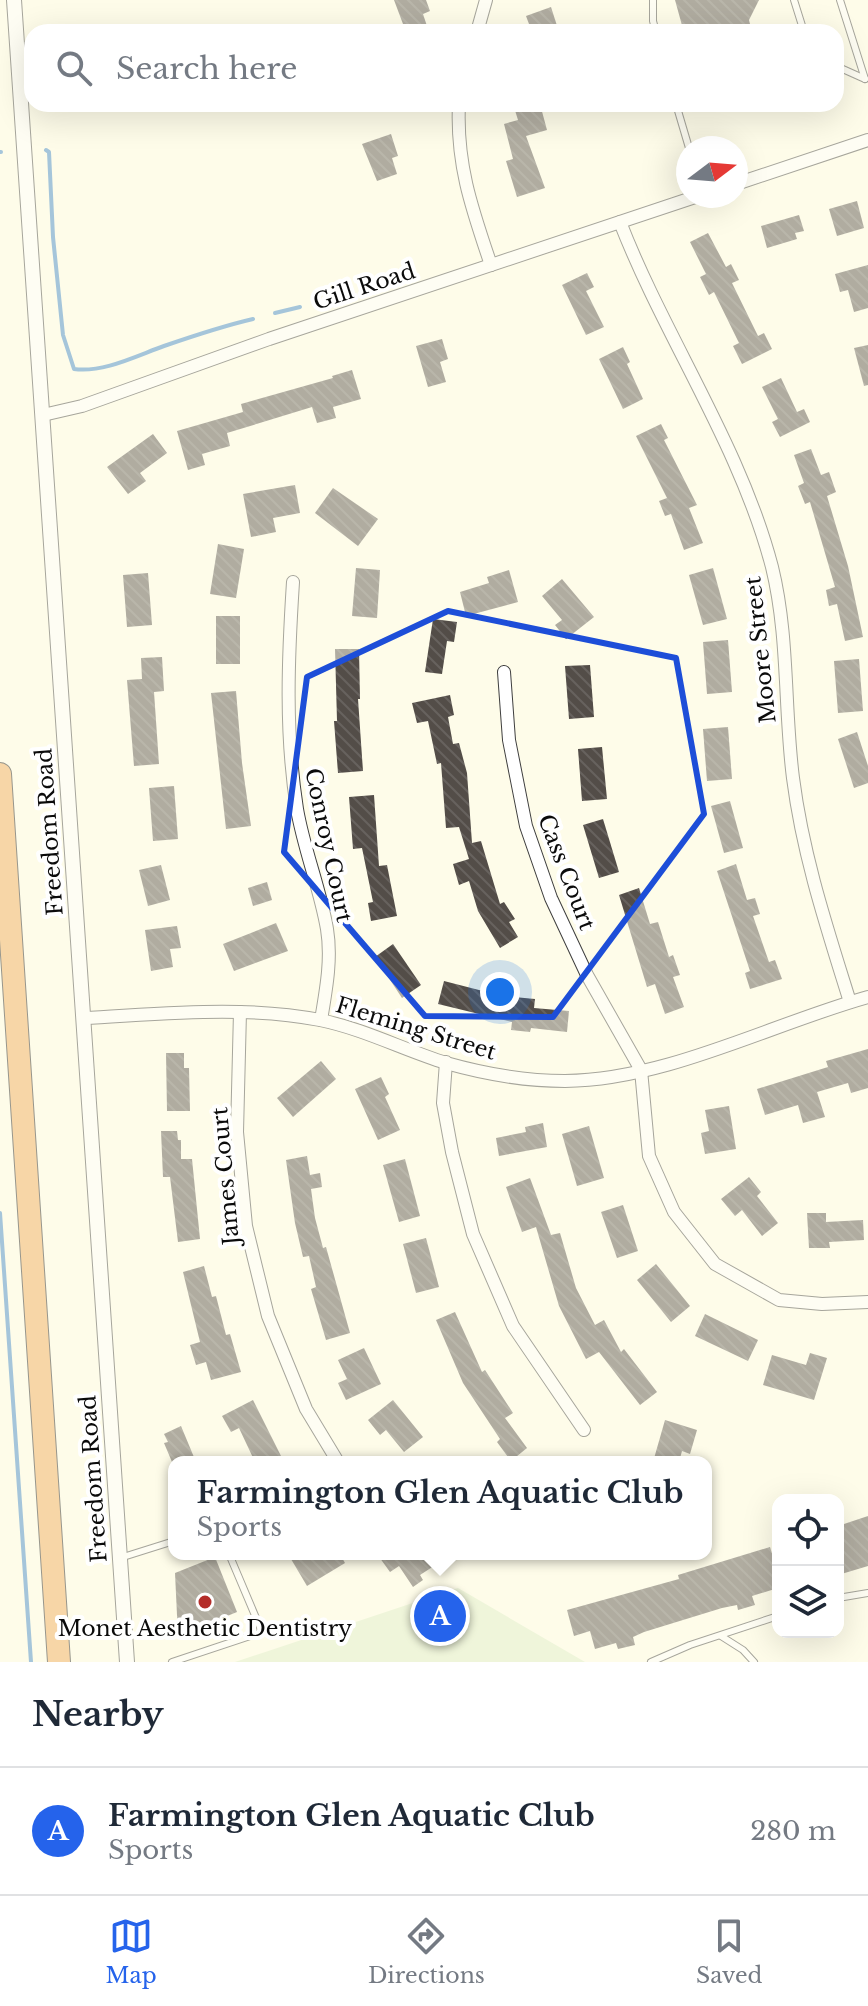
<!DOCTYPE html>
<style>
body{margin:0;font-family:"Libre Baskerville",serif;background:#f2f2f3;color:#1f2937}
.controls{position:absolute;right:24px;bottom:24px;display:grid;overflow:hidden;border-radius:16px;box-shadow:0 8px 32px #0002}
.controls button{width:72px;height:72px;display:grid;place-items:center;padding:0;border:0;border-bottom:2px solid #e0e1e3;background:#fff;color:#1f2937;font:40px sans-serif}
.compass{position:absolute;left:676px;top:136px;width:72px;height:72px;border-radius:50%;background:#fff;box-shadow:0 8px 32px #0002;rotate:74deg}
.you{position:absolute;left:500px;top:992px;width:28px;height:28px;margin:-20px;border:6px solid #fff;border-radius:50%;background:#1a73e8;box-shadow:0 0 0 12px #1a73e833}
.badge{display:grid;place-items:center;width:52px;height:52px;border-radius:50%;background:#2563eb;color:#fff;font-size:26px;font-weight:700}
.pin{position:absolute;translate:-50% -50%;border:4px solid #fff;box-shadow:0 2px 8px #0006}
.popup{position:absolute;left:168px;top:1456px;width:544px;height:104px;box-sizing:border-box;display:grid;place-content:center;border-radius:16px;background:#fff;filter:drop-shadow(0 2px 6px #0005);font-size:26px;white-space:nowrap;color:#747a83}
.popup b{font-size:30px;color:#1f2937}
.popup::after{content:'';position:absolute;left:50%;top:100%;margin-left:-16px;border:16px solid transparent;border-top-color:#fff}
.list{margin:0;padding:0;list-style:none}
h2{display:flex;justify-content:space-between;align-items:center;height:104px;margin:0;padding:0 32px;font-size:34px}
h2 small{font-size:26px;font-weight:400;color:#747a83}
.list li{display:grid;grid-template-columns:52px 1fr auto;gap:24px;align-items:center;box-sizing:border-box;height:128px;padding:0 32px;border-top:2px solid #e0e1e3}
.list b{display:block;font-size:30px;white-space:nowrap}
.list p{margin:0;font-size:26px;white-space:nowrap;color:#747a83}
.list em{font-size:26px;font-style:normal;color:#747a83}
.icon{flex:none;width:44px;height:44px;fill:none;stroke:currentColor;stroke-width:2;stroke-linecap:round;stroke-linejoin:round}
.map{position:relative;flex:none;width:868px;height:1662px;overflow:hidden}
.search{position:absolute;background:#fff;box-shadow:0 8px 32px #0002;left:24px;right:24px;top:24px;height:88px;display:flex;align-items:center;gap:20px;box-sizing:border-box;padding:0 28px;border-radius:24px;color:#747a83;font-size:30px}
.sheet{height:232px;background:#fff}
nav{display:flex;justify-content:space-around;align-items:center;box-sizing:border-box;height:112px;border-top:2px solid #e0e1e3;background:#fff;font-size:22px;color:#747a83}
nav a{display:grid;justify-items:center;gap:4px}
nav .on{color:#2563eb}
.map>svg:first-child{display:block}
</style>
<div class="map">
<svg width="868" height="1662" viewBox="0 0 868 1662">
<defs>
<pattern id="building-back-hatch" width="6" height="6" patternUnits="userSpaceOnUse" patternTransform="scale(2)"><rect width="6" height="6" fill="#534d48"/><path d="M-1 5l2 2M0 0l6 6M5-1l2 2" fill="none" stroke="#67625e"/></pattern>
</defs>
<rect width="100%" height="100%" fill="#fefce9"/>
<path fill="#ddeec7" d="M458 1588 585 1662H235Z"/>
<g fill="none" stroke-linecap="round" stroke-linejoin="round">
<g stroke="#3a84c7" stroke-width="4">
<path d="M46 150 49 152 53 237 63 335 74 369C103 373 136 356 164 346 193 336 223 326 253 319"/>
<path d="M0 152H1"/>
<path d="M275 313 300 307"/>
<path d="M0 1213 31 1662"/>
</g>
</g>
<g fill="url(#building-back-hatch)">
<path d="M394 0H426L430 11 423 14 429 32H406Z"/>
<path d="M675 0H759L749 20 752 32H687L686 28 683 29Z"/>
<path d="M551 7 559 32H532L526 16Z"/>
<path d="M513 104H540L547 130 526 136 545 188 517 197 506 161 513 159 504 124 518 120Z"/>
<path d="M391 134 398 156 392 158 397 174 377 181 362 144Z"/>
<path d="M857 201 864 228 837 236 829 209Z"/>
<path d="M799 215 804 231 795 233 797 239 767 248 761 226Z"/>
<path d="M708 233 726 267 731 264 739 280 732 283 758 336 764 333 772 349 742 364 733 346 739 343 714 292 709 295 700 277 706 274 690 242Z"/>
<path d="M868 265V308L854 312 848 290 840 292 835 274Z"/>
<path d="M587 273 594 287 586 291 604 327 586 335 562 285Z"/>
<path d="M442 339 448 359 440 362 446 382 428 387 416 346Z"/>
<path d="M868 345V385L864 386 854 348Z"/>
<path d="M623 347 630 362 627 364 643 399 623 409 599 359Z"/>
<path d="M352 370 361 399 333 407 336 418 317 423 312 407 227 433 230 446 202 454 205 465 188 470 177 431 243 412 241 404 333 378 332 376Z"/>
<path d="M781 378 797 412 804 409 810 422 780 437 772 422 778 419 762 387Z"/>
<path d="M661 424 668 438 664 440 697 505 689 508 703 543 684 550 671 514 665 516 659 501 667 498 636 436Z"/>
<path d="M153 434 167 453 140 473 146 481 128 494 107 467Z"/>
<path d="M811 449 821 475 829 472 836 492 827 496 848 566 863 637 845 641 837 604 829 606 826 590 835 587 810 502 805 504 798 486 804 483 794 455Z"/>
<path d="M295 485 300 513 273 518 276 532 251 537 243 494Z"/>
<path d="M333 488 378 519 358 546 315 513Z"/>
<path d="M218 544 244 549 236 598 210 594Z"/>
<path d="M356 568 380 570 377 618 352 616Z"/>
<path d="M713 568 727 619 703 625 689 575Z"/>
<path d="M509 570 518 602 466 616 460 592 489 583 487 577Z"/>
<path d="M148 573 152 625 127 627 123 575Z"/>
<path d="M562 579 594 617 566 639 555 625 562 620 542 596Z"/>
<rect x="216" y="616" width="24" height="48"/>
<path d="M433 619 457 622 454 642 447 641 442 674 425 672Z"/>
<path d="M728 640 732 692 707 694 703 642Z"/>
<path d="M335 649H359L360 699H358L363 771 338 773 334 721H337Z"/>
<path d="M162 657 164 691 154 692 159 764 134 766 127 680 142 679 141 658Z"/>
<path d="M859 659 863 711 838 713 834 661Z"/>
<path d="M590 665 594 717 569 719 565 666Z"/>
<path d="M236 691 242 763 251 826 226 829 211 693Z"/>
<path d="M450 695 454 715 448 717 453 744 459 743 467 773 472 843 481 841 500 904 504 902 515 919 509 922 518 937 500 948 478 911 469 881 459 885 453 864 469 859 459 827 446 828 441 763 437 764 428 721 417 723 412 703Z"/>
<path d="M728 727 732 779 707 781 703 729Z"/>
<path d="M857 732 868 766V783L854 788 838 739Z"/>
<path d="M602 747 607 799 582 801 578 749Z"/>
<path d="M174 786 178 839 153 841 149 788Z"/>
<path d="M374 795 379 866 387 865 397 916 371 921 368 903 373 902 362 848 353 849 349 797Z"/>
<path d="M730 801 743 848 724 853 711 806Z"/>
<path d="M603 819 619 872 599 878 583 825Z"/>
<path d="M736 864 747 900 755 898 760 914 753 916 769 962 775 960 782 979 750 989 745 973 750 971 717 871Z"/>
<path d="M161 865 170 900 148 906 139 870Z"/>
<path d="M267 882 272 900 253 906 248 888Z"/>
<path d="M639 888 650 924 658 922 669 957 673 955 680 975 673 977 684 1007 665 1014 655 984 647 987 619 895Z"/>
<path d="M276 923 288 951 234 971 223 944Z"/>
<path d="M177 926 181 948 170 949 173 967 151 971 145 930Z"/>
<path d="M393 944 421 985 402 998 375 957Z"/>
<path d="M444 981 514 999V997L535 999 534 1008 569 1011 567 1032 531 1028 530 1032 511 1030 512 1022 438 1004Z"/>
<path d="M868 1049V1088L851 1093 848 1083 817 1092 825 1117 803 1123 798 1105 765 1115 757 1089 828 1067 826 1061Z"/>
<path d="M166 1053H184V1068H189L190 1111H167Z"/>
<path d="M321 1061 336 1079 293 1117 277 1098Z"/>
<path d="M381 1077 389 1094 385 1097 400 1130 378 1140 355 1089Z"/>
<path d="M729 1106 736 1149 705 1154 701 1133 709 1131 705 1110Z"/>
<path d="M543 1123 547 1147 499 1156 496 1138 526 1132 525 1127Z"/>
<path d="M589 1126 604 1178 577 1186 562 1134Z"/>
<path d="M161 1131H177L178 1140H181V1159H192L200 1239 178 1242 170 1177H163Z"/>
<path d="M307 1156 310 1175 320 1173 322 1187 311 1189 315 1218 323 1248 326 1247 350 1333 326 1340 311 1289 316 1287 309 1256 303 1257 295 1223 286 1160Z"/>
<path d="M405 1159 420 1216 399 1222 383 1165Z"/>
<path d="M749 1177 761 1192 757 1196 778 1223 762 1236 742 1210 735 1216 721 1199Z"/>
<path d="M530 1178 551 1235 560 1233 576 1288 595 1325 604 1320 621 1352 624 1349 657 1392 640 1405 599 1352 586 1359 559 1306 536 1227 522 1232 506 1187Z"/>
<path d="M623 1205 638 1251 617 1258 601 1212Z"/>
<path d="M807 1213H826V1222L863 1220 864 1240 829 1242 830 1248H809Z"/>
<path d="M426 1238 439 1287 416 1293 403 1244Z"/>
<path d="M656 1264 690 1306 671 1322 637 1280Z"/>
<path d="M204 1266 212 1297 216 1296 226 1335 230 1334 241 1372 211 1380 206 1362 196 1365 190 1345 200 1342 183 1272Z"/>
<path d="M455 1312 482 1372 485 1370 513 1413 505 1418 527 1448 511 1461 497 1442 500 1439 463 1383 436 1320Z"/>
<path d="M705 1314 758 1340 748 1361 695 1336Z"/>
<path d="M364 1348 381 1384 346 1400 338 1383 347 1379 338 1360Z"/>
<path d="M810 1353 827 1358 814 1400 763 1385 772 1355 806 1365Z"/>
<path d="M253 1400 284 1462H255L239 1428 231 1432 222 1416Z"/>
<path d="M393 1400 423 1437 404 1452 386 1430 380 1435 368 1420Z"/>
<path d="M665 1420 697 1430 690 1454 682 1451 679 1462H653Z"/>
<path d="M181 1426 196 1462H172L164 1443 168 1442 164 1434Z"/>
<path d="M868 1516V1566L838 1575V1526Z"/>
<path d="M770 1547 778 1573V1588L752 1596 755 1605 738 1610 737 1605 722 1608 644 1632 633 1637 635 1645 618 1649 616 1643 595 1649 590 1631 574 1636 567 1610 679 1579 678 1575Z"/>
<path d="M288 1554H340L345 1563 307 1586Z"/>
<path d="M377 1554H430L437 1564 420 1575 423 1580 413 1587 399 1566 390 1572Z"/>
<path d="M215 1557 237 1612 178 1636 175 1573Z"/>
</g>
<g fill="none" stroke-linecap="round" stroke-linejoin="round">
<defs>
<g id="service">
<path d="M653 0V21L656 32"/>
<path d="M794 0 804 32"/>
<path d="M840 0 865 79"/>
<path d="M836 66 865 79"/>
<path d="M676 104 689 148"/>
<path d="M120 1558 174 1541"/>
<path d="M838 1598 868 1593"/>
<path d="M721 1636 743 1650 754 1662"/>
<path d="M172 1662 262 1632 229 1554"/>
<path d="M651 1662 690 1645 778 1616"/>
</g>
<g id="minor">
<path d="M477 32 486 0"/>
<path d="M459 104C456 164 472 209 491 265"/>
<path d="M736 184 868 140"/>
<path d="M620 222C665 338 740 445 772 567 789 636 784 708 793 778 803 856 827 928 850 1002"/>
<path d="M43 415 82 406 269 339 698 196"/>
<path d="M293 582C288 659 285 733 297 809 304 850 320 888 327 929 332 959 326 990 321 1020"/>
<path d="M504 672 509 740 526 826 551 898 587 975 641 1070 649 1156 674 1212 715 1264 779 1300 822 1304 868 1302"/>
<path d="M240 1012 237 1132 246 1226 268 1316 306 1409 338 1462"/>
<path d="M84 1018C162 1014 243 1005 320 1020 364 1029 404 1050 446 1063 485 1074 525 1081 565 1081 667 1080 771 1024 868 997"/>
<path d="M446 1062 443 1103 452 1152 473 1234 513 1326 584 1430"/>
</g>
<path id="tertiary" d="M14 0 127 1662"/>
<path id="motorway" d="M0 774 59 1662"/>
</defs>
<use href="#service" stroke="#3e3e3e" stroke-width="8"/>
<use href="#minor" stroke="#3e3e3e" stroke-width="14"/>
<use href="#tertiary" stroke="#3e3e3e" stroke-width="16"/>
<use href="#motorway" stroke="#1c1c1c" stroke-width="24"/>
<use href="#service" stroke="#fff" stroke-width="6"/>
<use href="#minor" stroke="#fff" stroke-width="12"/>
<use href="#tertiary" stroke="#fff" stroke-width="14"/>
<use href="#motorway" stroke="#efa857" stroke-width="22"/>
</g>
<path d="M0 0H868V1662H0ZM448 611 676 658 704 814 553 1017 425 1016 284 852 307 677Z" fill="#fefce9" fill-opacity=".55" fill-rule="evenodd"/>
<path fill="none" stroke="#1d4ed8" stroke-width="6" stroke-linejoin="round" d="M448 611 676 658 704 814 553 1017 425 1016 284 852 307 677Z"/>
<circle fill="#b42d29" stroke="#fff" stroke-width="3" cx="205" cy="1602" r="8"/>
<g text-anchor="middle" stroke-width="8" stroke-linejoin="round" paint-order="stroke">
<g font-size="22" fill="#0b0b0b" stroke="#fff">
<text transform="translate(364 286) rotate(-18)" y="8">Gill Road</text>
<text transform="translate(760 650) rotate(-96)" y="8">Moore Street</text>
<text transform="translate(49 832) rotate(-94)" y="8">Freedom Road</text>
<text transform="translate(329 845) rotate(78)" y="8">Conroy Court</text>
<text transform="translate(567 872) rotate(69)" y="8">Cass Court</text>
<text transform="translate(416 1028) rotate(17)" y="8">Fleming Street</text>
<text transform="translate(225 1176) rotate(-95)" y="8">James Court</text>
<text transform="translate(93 1479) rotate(-94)" y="8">Freedom Road</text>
</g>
<g font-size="22" fill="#0b0b0b" stroke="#fff">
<text x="205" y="1636">Monet Aesthetic Dentistry</text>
</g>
</g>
</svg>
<div class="controls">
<button><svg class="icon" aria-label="locate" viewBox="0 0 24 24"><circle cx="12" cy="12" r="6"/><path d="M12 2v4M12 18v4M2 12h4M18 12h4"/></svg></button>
<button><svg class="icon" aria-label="layers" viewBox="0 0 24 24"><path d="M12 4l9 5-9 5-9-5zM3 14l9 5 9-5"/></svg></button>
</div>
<svg class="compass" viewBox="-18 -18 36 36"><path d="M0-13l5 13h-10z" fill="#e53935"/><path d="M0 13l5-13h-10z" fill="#747a83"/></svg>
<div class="you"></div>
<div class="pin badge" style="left:440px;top:1616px">A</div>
<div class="popup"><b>Farmington Glen Aquatic Club</b>Sports</div>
<div class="search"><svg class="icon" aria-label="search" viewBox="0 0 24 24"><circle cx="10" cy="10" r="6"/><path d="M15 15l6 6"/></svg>Search here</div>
</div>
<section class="sheet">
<h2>Nearby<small></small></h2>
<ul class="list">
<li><span class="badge">A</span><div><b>Farmington Glen Aquatic Club</b><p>Sports</p></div><em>280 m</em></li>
</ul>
</section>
<nav>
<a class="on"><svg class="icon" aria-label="map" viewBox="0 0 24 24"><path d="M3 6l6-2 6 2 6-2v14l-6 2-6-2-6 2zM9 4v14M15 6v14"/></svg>Map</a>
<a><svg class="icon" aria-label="directions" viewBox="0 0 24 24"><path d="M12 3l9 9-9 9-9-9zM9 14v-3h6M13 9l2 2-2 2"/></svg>Directions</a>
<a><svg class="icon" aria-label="saved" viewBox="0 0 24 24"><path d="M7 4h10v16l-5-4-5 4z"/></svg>Saved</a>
</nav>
